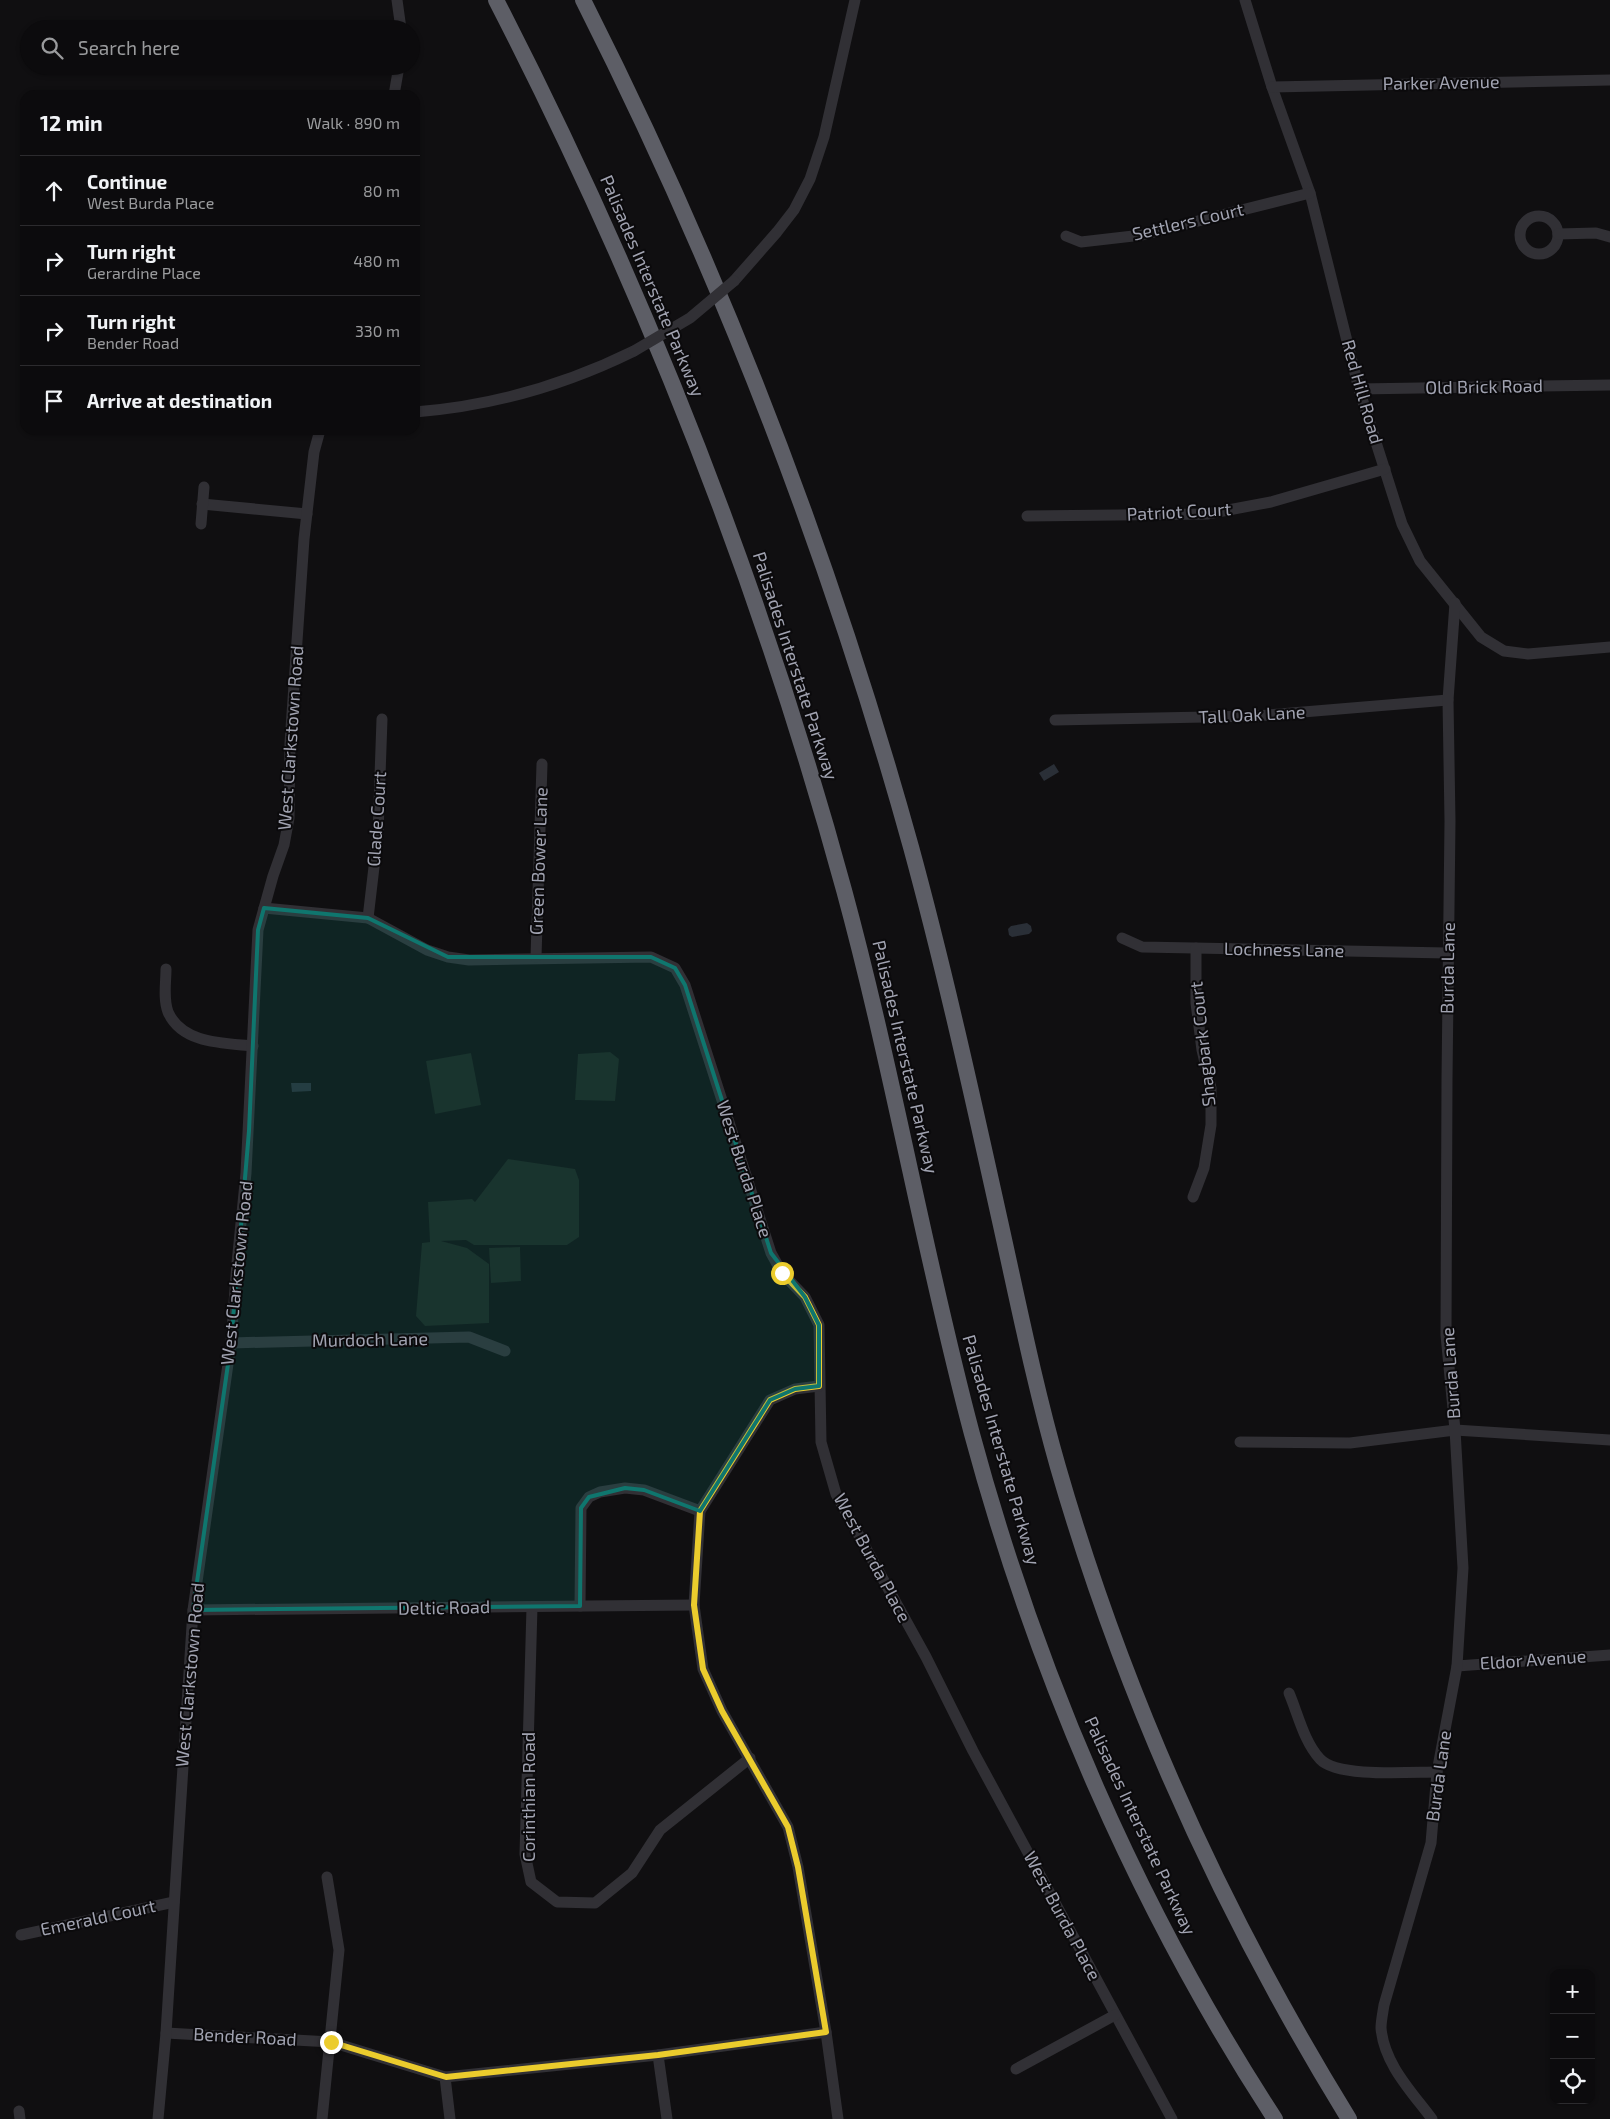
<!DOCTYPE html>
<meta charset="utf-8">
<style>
body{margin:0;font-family:"Exo 2",sans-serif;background:#1a191b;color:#f1f3f6}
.controls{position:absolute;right:15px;bottom:15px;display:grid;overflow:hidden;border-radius:10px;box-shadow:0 1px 4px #0004}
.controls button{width:45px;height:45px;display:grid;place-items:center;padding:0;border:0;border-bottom:1px solid #2c2b2e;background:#0c0b0d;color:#f1f3f6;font:25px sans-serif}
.stop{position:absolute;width:15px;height:15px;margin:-11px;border:4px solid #ebcc2d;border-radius:50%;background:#fff}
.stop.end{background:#ebcc2d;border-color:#fff;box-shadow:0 1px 5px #0008}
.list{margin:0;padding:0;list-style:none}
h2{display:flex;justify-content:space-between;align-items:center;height:65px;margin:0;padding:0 20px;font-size:21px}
h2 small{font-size:16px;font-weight:400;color:#9a9b9d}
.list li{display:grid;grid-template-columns:32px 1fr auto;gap:15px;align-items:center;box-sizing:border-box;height:70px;padding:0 20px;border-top:1px solid #2c2b2e}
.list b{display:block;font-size:19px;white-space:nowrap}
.list p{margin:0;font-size:16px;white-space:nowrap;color:#9a9b9d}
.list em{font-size:16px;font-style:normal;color:#9a9b9d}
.icon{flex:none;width:28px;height:28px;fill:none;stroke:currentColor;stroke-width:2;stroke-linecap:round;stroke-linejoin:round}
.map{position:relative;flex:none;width:1610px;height:2119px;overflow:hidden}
.search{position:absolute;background:#0c0b0d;box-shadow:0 1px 4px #0004;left:20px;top:20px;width:400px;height:55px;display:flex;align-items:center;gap:12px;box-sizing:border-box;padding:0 18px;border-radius:28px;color:#9a9b9d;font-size:19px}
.panel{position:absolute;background:#0c0b0d;box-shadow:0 1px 4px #0004;left:20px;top:90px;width:400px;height:345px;border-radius:15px}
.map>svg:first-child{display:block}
</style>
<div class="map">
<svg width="1610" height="2119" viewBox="0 0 1610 2119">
<rect width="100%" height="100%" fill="#100f11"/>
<g fill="#1c231e">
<path d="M610 1052 619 1059 615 1101 575 1100 578 1054Z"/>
<path d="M471 1053 481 1105 435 1114 426 1061Z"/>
<path d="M508 1159 575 1169 579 1180V1237L567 1245H474L466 1240 441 1241 467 1248 489 1264V1323L425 1326 416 1316 422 1243 430 1242 428 1202 472 1199 475 1202Z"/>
<path d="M520 1247 521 1281 491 1283 489 1248Z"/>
</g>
<g fill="#2a2f37">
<path d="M1054 764 1059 772 1044 781 1039 773Z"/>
<path d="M1027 923 1031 926 1032 931 1029 934 1012 937 1009 935 1008 929 1011 926Z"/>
<path d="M291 1083H311V1091L292 1092Z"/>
</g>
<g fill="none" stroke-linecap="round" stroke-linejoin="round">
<g stroke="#313035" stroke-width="11">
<path d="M397 0 401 29"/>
<path d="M1245 0 1272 87 1310 193 1359 389 1402 524 1420 561 1481 637 1504 651 1528 654 1610 647"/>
<path d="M1272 87 1610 80"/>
<path d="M394 95 399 66"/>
<circle cx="1539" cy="235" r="19"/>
<path d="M1558 234 1596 233 1610 237"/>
<path d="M1066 236 1081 242 1142 235 1310 193"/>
<path d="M734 281 777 232 794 210 810 179 824 137 855 0"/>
<path d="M1359 389 1610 385"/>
<path d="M415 412C492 406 565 385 634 351"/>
<path d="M202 504 307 514"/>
<path d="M1027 516 1207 514 1271 502 1385 469"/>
<path d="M201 524 204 487"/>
<path d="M1055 720 1256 716 1448 700"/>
<path d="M264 908 368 918 427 950 448 957 469 960 651 957 675 968 685 985 771 1253 782 1273 805 1297 819 1325 821 1442 836 1494 926 1657 973 1751 1172 2119"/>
<path d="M368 918 378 833 382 719"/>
<path d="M1122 938 1142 947 1447 953"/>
<path d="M536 957 542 764"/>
<path d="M166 969C166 982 163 999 168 1012 182 1044 224 1043 253 1046"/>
<path d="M1193 1197 1204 1168 1211 1125V1088L1202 1050 1196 1003V948"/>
<path d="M231 1343 469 1337 505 1351"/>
<path d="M819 1386 795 1389 770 1400 700 1511 694 1605 703 1669 722 1711 788 1827 798 1867 826 2032 838 2119"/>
<path d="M1240 1442 1350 1443 1455 1430 1610 1440"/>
<path d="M580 1606 581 1508 589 1497 600 1492 625 1488 644 1490 700 1511"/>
<path d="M532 1607 525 1854 531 1882 557 1902 595 1903 632 1873 660 1830 750 1758"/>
<path d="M193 1610 694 1605"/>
<path d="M1457 1666 1610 1655"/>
<path d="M1289 1693C1298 1714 1304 1742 1320 1759 1337 1778 1411 1772 1437 1772"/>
<path d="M21 1935 174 1902"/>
<path d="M166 2033 331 2042 445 2077 658 2055 826 2032"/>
<path d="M658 2055 667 2119"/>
<path d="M1016 2069 1115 2015"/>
<path d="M445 2077 450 2119"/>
<path d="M19 2111 20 2119"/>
<path d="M158 2119 166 2033 193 1610 231 1343 237 1263 246 1173 258 930 273 876 284 845 289 818 290 743 304 539 314 452 320 430"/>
<path d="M322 2119 339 1950 327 1877"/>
<path d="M1432 2119C1412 2092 1384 2064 1381 2028 1381 2021 1383 2012 1384 2005L1431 1843 1437 1772 1457 1666 1463 1568 1455 1430 1446 1335 1447 1080 1450 821 1448 700 1455 603"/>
</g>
<g stroke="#5d5e66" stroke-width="16">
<path d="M496 0C642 284 760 582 844 890 893 1070 924 1254 972 1434 1037 1675 1138 1909 1275 2119"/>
<path d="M583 0C720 271 830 555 911 847 944 968 971 1090 998 1212 1017 1297 1034 1383 1058 1467 1124 1696 1224 1916 1349 2119"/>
</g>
<path stroke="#313035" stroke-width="11" d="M634 351 690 318 734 281"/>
</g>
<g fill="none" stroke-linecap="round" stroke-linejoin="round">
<path stroke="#ebcc2d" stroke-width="6" d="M331 2042 446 2077 658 2055 826 2032 798 1867 788 1827 722 1711 703 1669 694 1605 700 1511 770 1400 795 1389 819 1386V1325L805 1297 782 1273"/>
</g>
<path fill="#0f766e" fill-opacity="0.2" stroke="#0f766e" stroke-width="4" stroke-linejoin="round" d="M264 908 368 918 448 957H651L675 968 685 985 771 1253 805 1297 819 1325V1386L795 1389 770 1400 700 1511 644 1490 625 1488 589 1497 581 1508 580 1606 193 1610 231 1343 249 1131 258 930Z"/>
<g text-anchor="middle" stroke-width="4" stroke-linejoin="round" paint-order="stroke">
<g font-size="18" fill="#a1a3b1" stroke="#0b0a0c">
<text transform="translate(1441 83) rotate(-1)" y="6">Parker Avenue</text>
<text transform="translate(1188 222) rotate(-13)" y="6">Settlers Court</text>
<text transform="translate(652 286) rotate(67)" y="6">Palisades Interstate Parkway</text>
<text transform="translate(1484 387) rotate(-1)" y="6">Old Brick Road</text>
<text transform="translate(1362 392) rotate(74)" y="6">Red Hill Road</text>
<text transform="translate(1179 512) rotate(-3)" y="6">Patriot Court</text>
<text transform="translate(795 666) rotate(72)" y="6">Palisades Interstate Parkway</text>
<text transform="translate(1252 715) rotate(-3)" y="6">Tall Oak Lane</text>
<text transform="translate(291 738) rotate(-86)" y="6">West Clarkstown Road</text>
<text transform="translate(377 819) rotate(-86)" y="6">Glade Court</text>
<text transform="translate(539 861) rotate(-88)" y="6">Green Bower Lane</text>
<text transform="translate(1284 950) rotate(1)" y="6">Lochness Lane</text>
<text transform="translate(1448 968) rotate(-89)" y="6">Burda Lane</text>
<text transform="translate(1203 1044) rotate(-96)" y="6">Shagbark Court</text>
<text transform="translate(905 1057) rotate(77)" y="6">Palisades Interstate Parkway</text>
<text transform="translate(744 1169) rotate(72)" y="6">West Burda Place</text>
<text transform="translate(237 1273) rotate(-84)" y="6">West Clarkstown Road</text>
<text transform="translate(370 1340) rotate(-1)" y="6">Murdoch Lane</text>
<text transform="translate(1451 1373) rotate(-94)" y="6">Burda Lane</text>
<text transform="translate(1001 1450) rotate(74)" y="6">Palisades Interstate Parkway</text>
<text transform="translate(872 1558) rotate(62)" y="6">West Burda Place</text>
<text transform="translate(444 1608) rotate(-1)" y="6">Deltic Road</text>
<text transform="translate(1533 1660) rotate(-4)" y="6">Eldor Avenue</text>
<text transform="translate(190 1675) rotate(-85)" y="6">West Clarkstown Road</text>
<text transform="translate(1439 1776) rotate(-82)" y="6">Burda Lane</text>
<text transform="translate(529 1797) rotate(-90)" y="6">Corinthian Road</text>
<text transform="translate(1140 1826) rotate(65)" y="6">Palisades Interstate Parkway</text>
<text transform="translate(1062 1916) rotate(62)" y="6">West Burda Place</text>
<text transform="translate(98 1918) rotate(-12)" y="6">Emerald Court</text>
<text transform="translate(245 2037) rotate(3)" y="6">Bender Road</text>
</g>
</g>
</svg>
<div class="controls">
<button>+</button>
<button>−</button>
<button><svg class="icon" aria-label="locate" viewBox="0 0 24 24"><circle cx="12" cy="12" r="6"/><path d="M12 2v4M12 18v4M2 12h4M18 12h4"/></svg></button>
</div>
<div class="stop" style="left:782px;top:1273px"></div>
<div class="stop end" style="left:331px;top:2042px"></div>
<div class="search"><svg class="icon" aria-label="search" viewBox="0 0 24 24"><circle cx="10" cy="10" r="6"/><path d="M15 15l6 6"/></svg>Search here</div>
<section class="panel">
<h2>12 min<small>Walk · 890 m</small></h2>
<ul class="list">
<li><svg class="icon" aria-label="ahead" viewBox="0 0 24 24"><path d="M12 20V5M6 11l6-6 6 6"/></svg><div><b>Continue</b><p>West Burda Place</p></div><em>80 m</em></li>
<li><svg class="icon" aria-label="right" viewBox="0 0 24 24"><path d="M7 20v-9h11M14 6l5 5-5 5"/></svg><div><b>Turn right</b><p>Gerardine Place</p></div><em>480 m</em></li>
<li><svg class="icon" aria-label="right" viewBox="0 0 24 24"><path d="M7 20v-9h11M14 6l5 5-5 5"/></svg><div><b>Turn right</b><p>Bender Road</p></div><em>330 m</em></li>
<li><svg class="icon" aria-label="arrive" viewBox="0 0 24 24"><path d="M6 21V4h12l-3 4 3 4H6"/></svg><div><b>Arrive at destination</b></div></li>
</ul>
</section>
</div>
